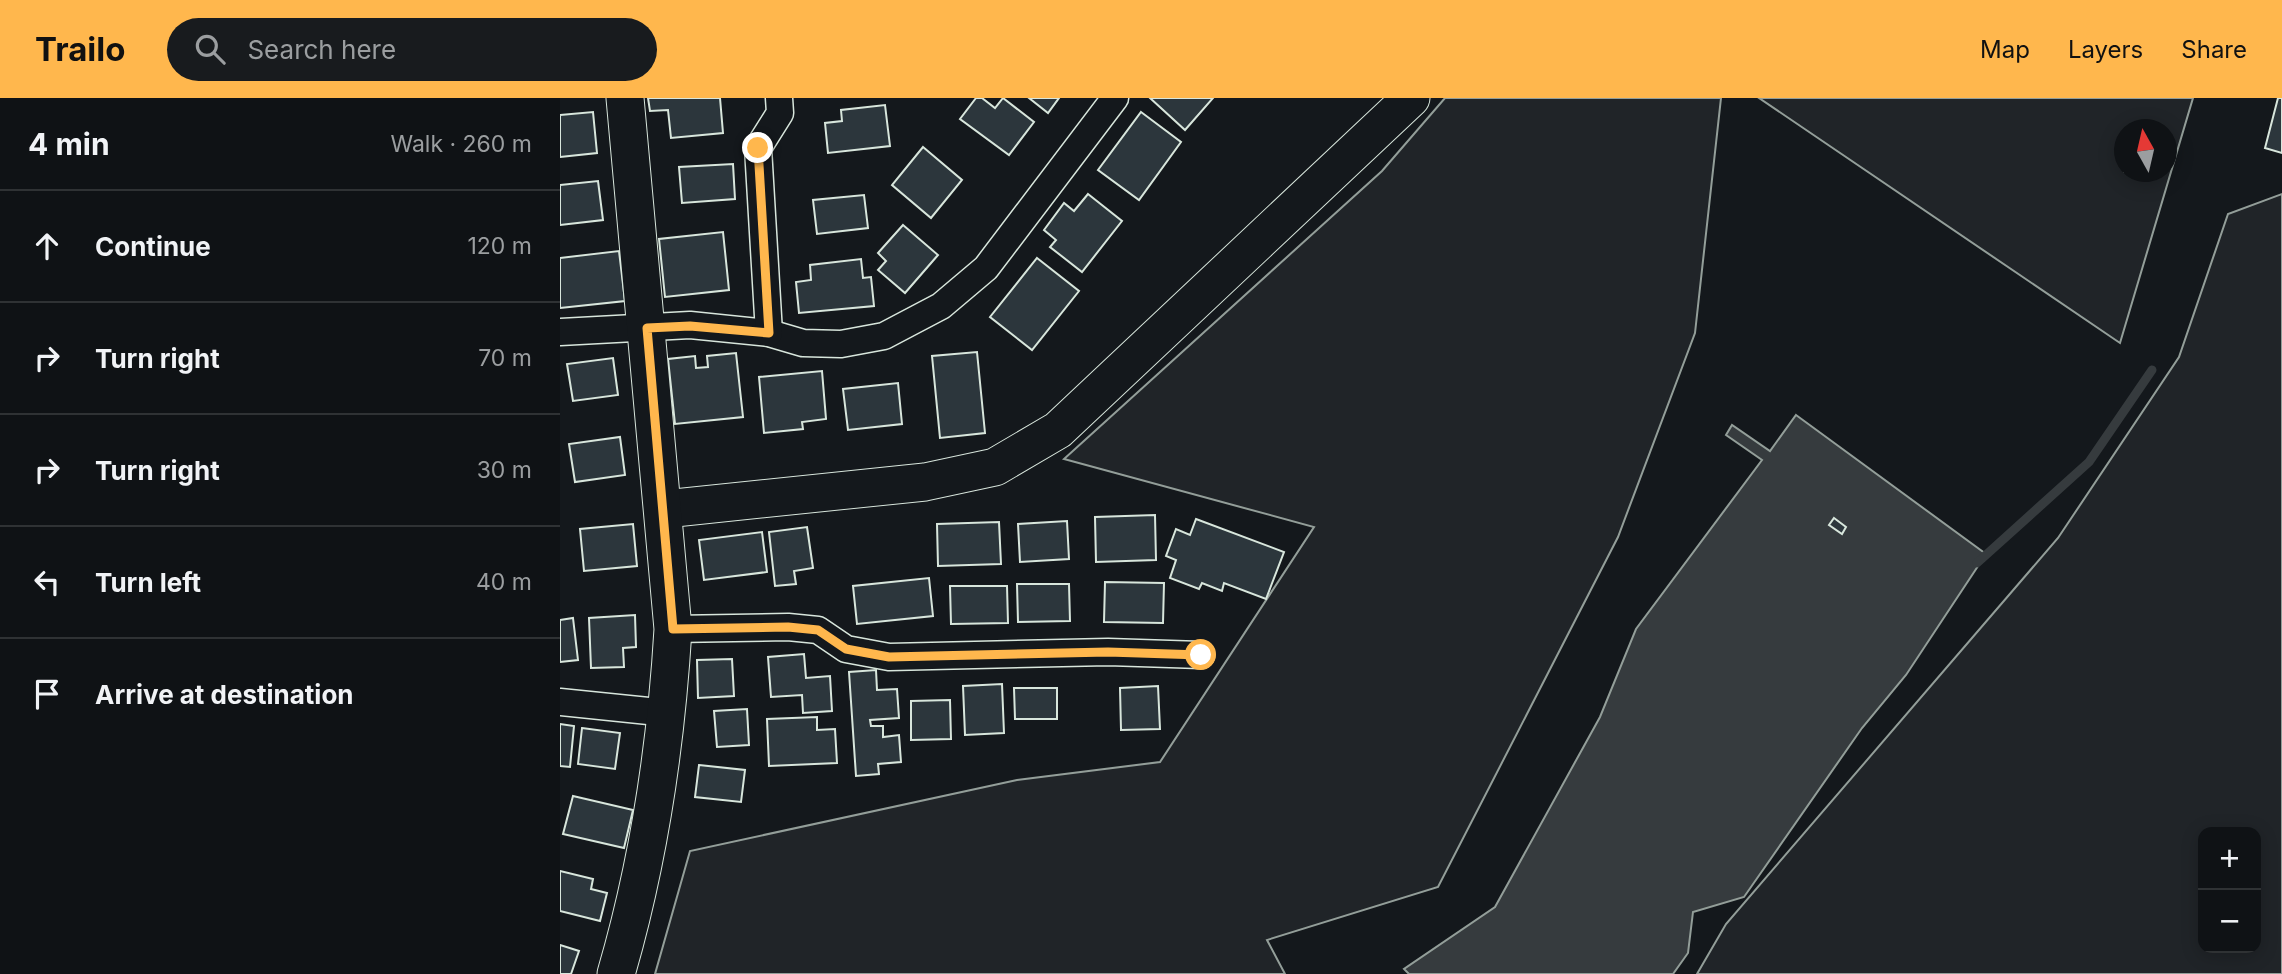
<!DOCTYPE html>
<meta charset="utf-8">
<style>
body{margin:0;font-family:Inter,sans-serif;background:#181b1e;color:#f1f3f6}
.controls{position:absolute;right:21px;bottom:21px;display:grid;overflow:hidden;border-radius:14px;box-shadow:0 4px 18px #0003}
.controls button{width:63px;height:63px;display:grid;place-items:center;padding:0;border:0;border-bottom:2px solid #2f3234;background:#0f1215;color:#f1f3f6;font:35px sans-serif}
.compass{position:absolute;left:1554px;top:21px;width:63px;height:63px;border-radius:50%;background:#0f1215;box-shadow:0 4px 18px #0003;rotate:352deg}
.stop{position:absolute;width:21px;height:21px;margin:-16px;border:5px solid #ffb74d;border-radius:50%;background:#fff}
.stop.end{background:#ffb74d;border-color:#fff;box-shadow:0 2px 7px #0008}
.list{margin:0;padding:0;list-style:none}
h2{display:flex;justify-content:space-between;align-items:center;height:91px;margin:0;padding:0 28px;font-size:30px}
h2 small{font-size:23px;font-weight:400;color:#9b9ea0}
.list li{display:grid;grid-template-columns:46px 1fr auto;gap:21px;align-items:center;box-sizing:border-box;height:112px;padding:0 28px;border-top:2px solid #2f3234}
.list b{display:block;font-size:26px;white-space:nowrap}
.list em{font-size:23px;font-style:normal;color:#9b9ea0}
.icon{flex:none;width:38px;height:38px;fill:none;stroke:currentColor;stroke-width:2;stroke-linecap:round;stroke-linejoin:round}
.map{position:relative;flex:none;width:1722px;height:876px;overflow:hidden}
header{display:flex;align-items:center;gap:42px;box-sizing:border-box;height:98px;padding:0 35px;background:#ffb74d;color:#111}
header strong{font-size:33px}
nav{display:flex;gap:38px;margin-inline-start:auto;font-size:24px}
.search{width:490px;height:63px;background:#181b1e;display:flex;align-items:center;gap:18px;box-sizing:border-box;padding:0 24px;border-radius:38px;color:#9b9ea0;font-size:26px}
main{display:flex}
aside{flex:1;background:#0f1215}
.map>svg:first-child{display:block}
</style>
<header>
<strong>Trailo</strong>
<div class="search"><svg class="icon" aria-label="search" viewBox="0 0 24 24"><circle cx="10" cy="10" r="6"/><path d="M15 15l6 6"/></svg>Search here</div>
<nav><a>Map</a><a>Layers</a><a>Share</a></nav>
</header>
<main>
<aside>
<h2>4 min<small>Walk · 260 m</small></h2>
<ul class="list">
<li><svg class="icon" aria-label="ahead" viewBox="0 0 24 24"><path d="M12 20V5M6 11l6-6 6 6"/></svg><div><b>Continue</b></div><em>120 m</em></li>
<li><svg class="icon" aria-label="right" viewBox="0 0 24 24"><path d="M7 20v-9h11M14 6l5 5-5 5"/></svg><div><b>Turn right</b></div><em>70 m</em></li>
<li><svg class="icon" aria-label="right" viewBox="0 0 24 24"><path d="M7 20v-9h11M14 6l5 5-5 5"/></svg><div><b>Turn right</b></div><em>30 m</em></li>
<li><svg class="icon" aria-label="left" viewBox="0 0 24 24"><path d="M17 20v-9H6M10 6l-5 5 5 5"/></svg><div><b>Turn left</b></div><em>40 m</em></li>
<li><svg class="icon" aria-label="arrive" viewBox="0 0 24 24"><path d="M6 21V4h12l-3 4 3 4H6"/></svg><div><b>Arrive at destination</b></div></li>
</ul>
</aside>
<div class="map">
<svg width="1722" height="876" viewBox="0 0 1722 876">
<rect width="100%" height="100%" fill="#14181c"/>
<g fill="#202428" stroke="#939e99" stroke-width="2" fill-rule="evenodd">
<path d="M885 0H1161L1135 235 1058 439 878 789 707 842 725 876H95L130 753 457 682 600 664 754 429 504 361 822 73Z"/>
<path d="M1199 0H1633L1560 245ZM1564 32H1606V74H1564Z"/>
<path d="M1722 96V876H1137L1166 826 1498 440 1619 259 1668 116ZM1696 734V850H1643V734Z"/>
</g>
<path fill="#363b3e" stroke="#939e99" stroke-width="2" d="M1236 317 1426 456 1346 577 1302 630 1184 799 1133 814 1128 855 1113 876H849L844 871 935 809 1040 619 1076 531 1202 362 1166 337 1172 327 1210 353Z"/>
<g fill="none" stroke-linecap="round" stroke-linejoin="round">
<path stroke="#363b3e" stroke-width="9" d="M1417 465 1529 364 1592 272"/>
</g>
<g fill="#2c363c" stroke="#d8e6dc" stroke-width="2">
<path d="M88 0H160L163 35 111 40 108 12 90 13Z"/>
<path d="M416 0H422L435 10 443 0 474 24 449 57 400 21Z"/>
<path d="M469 0H499L488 15Z"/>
<path d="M590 0H653L625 32Z"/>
<path d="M1718 0H1722V55L1705 50Z"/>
<path d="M325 7 330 48 268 55 265 25 282 23 281 12Z"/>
<path d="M33 14 37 55 0 59V17Z"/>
<path d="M581 14 621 44 579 102 538 72Z"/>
<path d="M363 49 402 82 371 120 332 87Z"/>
<path d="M173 66 175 101 122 105 119 69Z"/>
<path d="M38 83 43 122 0 127V87Z"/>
<path d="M528 96 562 123 522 174 490 149 496 142 484 132 504 105 514 113Z"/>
<path d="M304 97 308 130 257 136 253 102Z"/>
<path d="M343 127 378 157 345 195 318 172 326 163 318 155Z"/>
<path d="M163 134 169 192 105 199 99 141Z"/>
<path d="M59 153 65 203 0 210V160Z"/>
<path d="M477 160 519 193 472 252 430 219Z"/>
<path d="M301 161 303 180 311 179 314 208 239 215 236 184 251 182 250 167Z"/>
<path d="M417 254 425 335 380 340 372 258Z"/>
<path d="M176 255 183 319 115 326 108 261 135 258 136 270 148 269 147 258Z"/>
<path d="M53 260 58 297 13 303 7 266Z"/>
<path d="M262 273 266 321 242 324 243 331 204 335 199 279Z"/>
<path d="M338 285 342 326 288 332 283 291Z"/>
<path d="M60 339 65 377 15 384 9 346Z"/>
<path d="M595 417 596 462 536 464 535 419Z"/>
<path d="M1274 420 1286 429 1282 436 1269 427Z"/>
<path d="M636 421 724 454 706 501 664 485 662 493 642 485 639 491 610 480 616 462 606 458 616 431 630 437Z"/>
<path d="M507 423 509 461 460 464 458 426Z"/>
<path d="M439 424 441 466 378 468 377 426Z"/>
<path d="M73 426 77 468 24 473 20 431Z"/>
<path d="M247 429 253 470 234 473 236 486 215 488 209 434Z"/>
<path d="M202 434 207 474 144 482 139 442Z"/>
<path d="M369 480 373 518 297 526 293 488Z"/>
<path d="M545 484 604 485 603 525 544 524Z"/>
<path d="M457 486H509L510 523 458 524Z"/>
<path d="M390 488H447L448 525 391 526Z"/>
<path d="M75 517 76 549 63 550 64 569 31 570 29 520Z"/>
<path d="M13 520 18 562 0 564V522Z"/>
<path d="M244 556 246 580 270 578 272 613 243 615 242 597 211 599 208 559Z"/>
<path d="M172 561 174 598 138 600 137 562Z"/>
<path d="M316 572 317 592 337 591 339 620 310 622 311 628H323V639L339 637 341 664 318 666 319 676 296 678 289 574Z"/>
<path d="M442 586 444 635 405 637 403 588Z"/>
<path d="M598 588 600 631 561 632 560 590Z"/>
<path d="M454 590H497V621H455Z"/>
<path d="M390 602 391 641 351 642V603Z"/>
<path d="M187 611 189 647 157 649 154 613Z"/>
<path d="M257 619V632L275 631 277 665 209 668 207 621Z"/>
<path d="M0 626 14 628 10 669 0 668Z"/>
<path d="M22 630 60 635 55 671 18 666Z"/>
<path d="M139 667 185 672 181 704 135 699Z"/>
<path d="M13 698 73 712 64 750 3 736Z"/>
<path d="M0 773 33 781 31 791 47 795 40 823 0 813Z"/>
<path d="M0 847 19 853 11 876H0Z"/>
</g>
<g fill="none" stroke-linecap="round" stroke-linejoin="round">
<defs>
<g id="street">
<path d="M0 234 130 227 209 235 243 245 281 246 324 238 381 208 426 170 555 0"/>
<path d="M209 235 198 50 220 15 219 0"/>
<path d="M113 531 228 529 258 532 286 551 329 559 548 554 641 557"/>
<path d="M0 604 108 615"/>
</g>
<g id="secondary">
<path d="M105 411 365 384 435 369 498 332 851 0"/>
<path d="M56 876C89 763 106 649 113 531L65 0"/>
</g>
</defs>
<use href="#street" stroke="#d8e6dc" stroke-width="29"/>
<use href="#secondary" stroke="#d8e6dc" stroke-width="39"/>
<use href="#street" stroke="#14181c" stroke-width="26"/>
<use href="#secondary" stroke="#14181c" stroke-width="37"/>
</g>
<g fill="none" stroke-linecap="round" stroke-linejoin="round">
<path stroke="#ffb74d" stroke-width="9" d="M198 50 209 235 130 228 87 230 113 531 228 529 258 532 286 551 329 559 548 554 641 557"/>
</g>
</svg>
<div class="controls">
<button>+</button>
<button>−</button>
</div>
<svg class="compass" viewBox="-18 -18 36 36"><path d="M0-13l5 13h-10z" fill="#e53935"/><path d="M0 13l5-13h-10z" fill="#9b9ea0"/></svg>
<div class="stop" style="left:641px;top:557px"></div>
<div class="stop end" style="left:198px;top:50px"></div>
</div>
</main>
